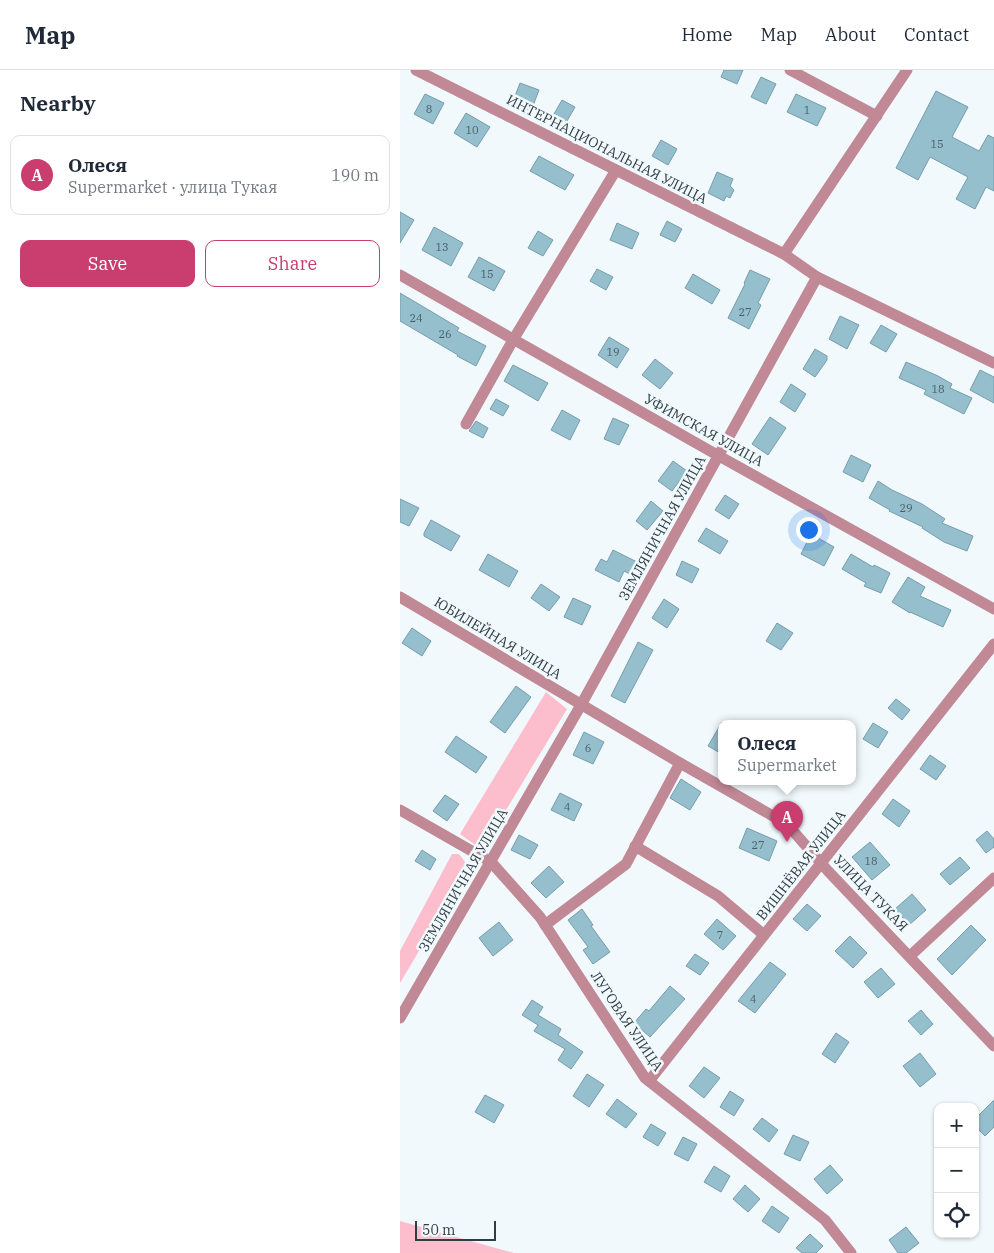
<!DOCTYPE html>
<meta charset="utf-8">
<style>
body{margin:0;font-family:"IBM Plex Serif",serif;background:#f2f2f3;color:#1f2937}
.controls{position:absolute;right:15px;bottom:15px;display:grid;overflow:hidden;border-radius:10px;box-shadow:0 1px 4px #0004}
.controls button{width:45px;height:45px;display:grid;place-items:center;padding:0;border:0;border-bottom:1px solid #e0e1e3;background:#fff;color:#1f2937;font:25px sans-serif}
.scale{position:absolute;left:15px;bottom:12px;width:81px;box-sizing:border-box;padding-left:5px;border:2px solid #2d3e44;border-top:0;font-size:14px;line-height:18px;white-space:nowrap;color:#2d3e44;-webkit-text-stroke:4px #f1f9fc;paint-order:stroke}
.you{position:absolute;left:408px;top:459px;width:18px;height:18px;margin:-12px;border:4px solid #fff;border-radius:50%;background:#1a73e8;box-shadow:0 0 0 8px #1a73e833}
.badge{display:grid;place-items:center;width:32px;height:32px;border-radius:50%;background:#c93d6f;color:#fff;font-size:16px;font-weight:700}
.pin{position:absolute;translate:-50% -41px;filter:drop-shadow(0 1px 2px #0008)}
.pin::after{content:'';position:absolute;top:26px;width:18px;height:15px;background:inherit;clip-path:polygon(0 0,100% 0,50% 100%)}
.popup{position:absolute;left:318px;top:650px;width:138px;height:65px;box-sizing:border-box;display:grid;place-content:center;border-radius:10px;background:#fff;filter:drop-shadow(0 1px 4px #0005);font-size:16px;white-space:nowrap;color:#747a83}
.popup b{font-size:19px;color:#1f2937}
.popup::after{content:'';position:absolute;left:50%;top:100%;margin-left:-10px;border:10px solid transparent;border-top-color:#fff}
.list{margin:0;padding:0;list-style:none}
h2{display:flex;justify-content:space-between;align-items:center;height:65px;margin:0;padding:0 20px;font-size:21px}
h2 small{font-size:16px;font-weight:400;color:#747a83}
.list li{display:grid;grid-template-columns:32px 1fr auto;gap:15px;align-items:center;box-sizing:border-box;height:80px;margin:0 10px 10px;padding:0 10px;border:1px solid #e0e1e3;border-radius:10px}
.list b{display:block;font-size:19px;white-space:nowrap}
.list p{margin:0;font-size:16px;white-space:nowrap;color:#747a83}
.list em{font-size:16px;font-style:normal;color:#747a83}
.actions{display:flex;gap:10px;padding:15px 20px}
.actions a{flex:1;padding:11px 0;border:1px solid #c93d6f;border-radius:10px;text-align:center;font-size:18px;color:#c93d6f}
.actions .main{background:#c93d6f;color:#fff}
.icon{flex:none;width:28px;height:28px;fill:none;stroke:currentColor;stroke-width:2;stroke-linecap:round;stroke-linejoin:round}
.map{position:relative;flex:none;width:594px;height:1183px;overflow:hidden}
header{display:flex;align-items:center;gap:30px;box-sizing:border-box;height:70px;padding:0 25px;background:#fff;border-bottom:1px solid #e0e1e3}
header strong{font-size:24px}
nav{display:flex;gap:28px;margin-inline-start:auto;font-size:18px}
main{display:flex}
aside{flex:1;background:#fff}
.map>svg:first-child{display:block}
</style>
<header>
<strong>Map</strong>
<nav><a>Home</a><a>Map</a><a>About</a><a>Contact</a></nav>
</header>
<main>
<aside>
<h2>Nearby<small></small></h2>
<ul class="list">
<li><span class="badge">A</span><div><b>Олеся</b><p>Supermarket · улица Тукая</p></div><em>190 m</em></li>
</ul>
<div class="actions"><a class="main">Save</a><a>Share</a></div>
</aside>
<div class="map">
<svg width="594" height="1183" viewBox="0 0 594 1183">
<rect width="100%" height="100%" fill="#f1f9fc"/>
<g fill="#fcbecd">
<path d="M146 622 167 639 82 780 60 764Z"/>
<path d="M52 784H59L69 797 0 913V881Z"/>
<path d="M0 1151 114 1183H0Z"/>
</g>
<g fill="#96bfce" stroke="#759dac">
<path d="M324 0H343L337 14 321 7Z"/>
<path d="M361 7 376 14 366 34 351 27Z"/>
<path d="M120 13 139 20 131 41 112 34Z"/>
<path d="M536 21 568 37 552 67 579 81 588 65 594 68V121L586 117 575 139 556 129 568 107 530 87 518 110 496 98Z"/>
<path d="M25 24 44 33 33 54 14 44Z"/>
<path d="M396 24 426 38 417 56 387 42Z"/>
<path d="M162 30 175 37 163 58 150 51Z"/>
<path d="M66 43 90 57 77 77 54 63Z"/>
<path d="M261 70 277 79 268 95 252 86Z"/>
<path d="M139 86 174 105 165 120 130 101Z"/>
<path d="M317 102 333 109 330 116 334 120 330 128 326 126 324 131 308 123Z"/>
<path d="M0 142 14 150 0 173Z"/>
<path d="M267 151 282 159 275 172 260 165Z"/>
<path d="M217 153 239 163 232 179 210 170Z"/>
<path d="M34 157 63 173 51 196 22 180Z"/>
<path d="M138 161 153 170 143 186 128 178Z"/>
<path d="M79 187 105 201 94 221 68 207Z"/>
<path d="M197 199 213 207 206 220 190 211Z"/>
<path d="M350 200 370 209 358 233 361 235 349 259 328 248 345 214 344 213Z"/>
<path d="M293 204 320 220 312 234 285 218Z"/>
<path d="M0 223 59 258 57 261 86 276 76 296 57 286 58 285 0 251Z"/>
<path d="M440 246 459 255 447 279 429 269Z"/>
<path d="M481 255 497 264 486 282 470 273Z"/>
<path d="M209 267 229 279 217 298 198 285Z"/>
<path d="M415 279 427 286V290L415 307 403 299Z"/>
<path d="M255 289 273 303 260 319 242 305Z"/>
<path d="M506 292 538 306 552 314 550 318 572 328 564 344 524 324 526 320 499 308Z"/>
<path d="M113 295 148 313 138 331 104 311Z"/>
<path d="M580 300 594 307V333L570 320Z"/>
<path d="M391 314 406 324 395 342 380 332Z"/>
<path d="M96 329 109 336 103 346 90 339Z"/>
<path d="M162 340 180 350 170 370 151 360Z"/>
<path d="M370 347 386 358 368 385 352 374Z"/>
<path d="M213 348 229 355 219 375 204 369Z"/>
<path d="M76 351 88 358 83 368 69 361Z"/>
<path d="M451 385 471 395 463 412 443 402Z"/>
<path d="M273 391 287 401 272 421 258 411Z"/>
<path d="M478 411 492 420 522 434 545 449 542 453 573 466 567 481 544 472 522 458 523 457 489 441 490 440 469 428Z"/>
<path d="M325 425 339 434 329 449 315 440Z"/>
<path d="M0 429 19 438 9 456 0 452Z"/>
<path d="M251 431 263 441 247 460 236 451Z"/>
<path d="M31 450 60 466 51 481 24 466V463Z"/>
<path d="M306 458 328 471 320 484 298 471Z"/>
<path d="M411 464 434 477 424 496 401 484Z"/>
<path d="M213 480 239 493 232 505 224 501 219 512 195 500 201 489 207 492Z"/>
<path d="M88 484 118 501 109 517 79 500Z"/>
<path d="M451 484 473 497 474 495 490 503 481 523 464 516 466 513 442 499Z"/>
<path d="M282 491 299 499 292 513 276 505Z"/>
<path d="M508 507 525 517 520 526 551 540 543 557 510 542V543L492 532Z"/>
<path d="M141 514 160 527 149 541 131 528Z"/>
<path d="M173 528 191 536 182 555 164 547Z"/>
<path d="M264 529 279 539 267 558 252 548Z"/>
<path d="M377 553 393 563 381 580 366 571Z"/>
<path d="M12 558 31 571 22 586 2 573Z"/>
<path d="M238 572 253 580 225 633 211 626Z"/>
<path d="M116 616 131 627 105 663 90 652Z"/>
<path d="M496 629 510 640 502 650 488 638Z"/>
<path d="M322 652V684L308 676Z"/>
<path d="M473 653 488 662 478 678 463 669Z"/>
<path d="M184 662 204 672 193 694 173 685Z"/>
<path d="M56 666 87 687 76 703 45 682Z"/>
<path d="M530 685 546 696 536 710 520 699Z"/>
<path d="M281 709 301 722 290 740 270 728Z"/>
<path d="M160 723 182 734 174 751 151 740Z"/>
<path d="M45 725 59 734 47 751 33 741Z"/>
<path d="M493 729 510 741 499 757 482 744Z"/>
<path d="M347 758 377 771 369 791 339 778Z"/>
<path d="M587 761 594 769V777L586 783 576 770Z"/>
<path d="M119 765 138 775 130 789 111 780Z"/>
<path d="M470 772 490 795 472 810 452 787Z"/>
<path d="M22 780 36 789 30 800 15 791Z"/>
<path d="M560 787 570 798 550 815 540 804Z"/>
<path d="M149 796 164 812 146 828 131 813Z"/>
<path d="M512 824 526 840 509 855 495 839Z"/>
<path d="M407 834 421 846 407 861 393 849Z"/>
<path d="M182 839 193 855 191 856 210 882 193 894 183 880 188 877 168 850Z"/>
<path d="M317 849 336 866 323 880 304 864Z"/>
<path d="M99 852 113 870 93 886 79 868Z"/>
<path d="M571 855 586 870 552 905 537 889Z"/>
<path d="M450 866 467 883 453 898 435 881Z"/>
<path d="M295 884 309 893 300 905 286 896Z"/>
<path d="M370 892 386 904 355 943 338 931Z"/>
<path d="M481 898 495 914 478 928 464 912Z"/>
<path d="M270 916 285 929 250 967 234 953 246 939 249 941Z"/>
<path d="M132 930 143 937 138 945 161 959 158 965 183 982 171 999 158 990 165 979 134 961 138 955 122 945Z"/>
<path d="M521 940 533 954 521 965 508 951Z"/>
<path d="M436 963 449 972 435 993 422 984Z"/>
<path d="M520 983 536 1004 520 1017 503 996Z"/>
<path d="M304 997 320 1008 304 1028 289 1016Z"/>
<path d="M187 1004 204 1015 189 1037 173 1026Z"/>
<path d="M330 1021 344 1030 334 1046 320 1037Z"/>
<path d="M85 1025 104 1035 94 1053 75 1042Z"/>
<path d="M217 1029 237 1044 226 1058 206 1044Z"/>
<path d="M594 1030V1057L585 1066 575 1056V1049Z"/>
<path d="M362 1048 378 1060 369 1072 353 1059Z"/>
<path d="M251 1054 266 1063 258 1076 243 1067Z"/>
<path d="M393 1065 409 1072 400 1091 384 1084Z"/>
<path d="M283 1067 297 1074 288 1091 274 1084Z"/>
<path d="M430 1095 443 1110 427 1124 414 1109Z"/>
<path d="M314 1096 330 1106 321 1122 304 1112Z"/>
<path d="M345 1115 360 1129 348 1142 333 1129Z"/>
<path d="M372 1136 389 1148 379 1163 362 1151Z"/>
<path d="M506 1157 519 1173 506 1183H498L489 1170Z"/>
<path d="M410 1164 423 1176 416 1183H402L396 1178Z"/>
</g>
<g fill="none" stroke-linecap="round" stroke-linejoin="round">
<g stroke="#c18896" stroke-width="11">
<path d="M16 0 384 184"/>
<path d="M390 0 477 46"/>
<path d="M0 205 319 386 594 539"/>
<path d="M417 207 594 293"/>
<path d="M66 354 113 270 216 100"/>
<path d="M0 527 280 693 387 754 428 801 594 976"/>
<path d="M0 740 91 792 140 847 245 1008 425 1150 451 1183"/>
<path d="M235 776 318 826 364 865"/>
<path d="M145 855 226 794 280 693"/>
<path d="M510 886 594 808"/>
<path d="M0 948 181 635 417 207 384 184 507 0"/>
<path d="M249 1011 594 574"/>
</g>
</g>
<g text-anchor="middle" stroke-width="5" stroke-linejoin="round" paint-order="stroke">
<g font-size="11" fill="#475e66">
<text x="29" y="43">8</text>
<text x="407" y="44">1</text>
<text x="72" y="64">10</text>
<text x="537" y="78">15</text>
<text x="42" y="181">13</text>
<text x="87" y="208">15</text>
<text x="345" y="246">27</text>
<text x="16" y="252">24</text>
<text x="45" y="268">26</text>
<text x="213" y="286">19</text>
<text x="538" y="323">18</text>
<text x="506" y="442">29</text>
<text x="188" y="682">6</text>
<text x="167" y="741">4</text>
<text x="358" y="779">27</text>
<text x="471" y="795">18</text>
<text x="320" y="869">7</text>
<text x="353" y="933">4</text>
</g>
<g font-size="14" fill="#2d3e44" stroke="#f1f9fc">
<text transform="translate(207 79) rotate(27)" y="5">ИНТЕРНАЦИОНАЛЬНАЯ УЛИЦА</text>
<text transform="translate(304 360) rotate(29)" y="5">УФИМСКАЯ УЛИЦА</text>
<text transform="translate(262 458) rotate(-61)" y="5">ЗЕМЛЯНИЧНАЯ УЛИЦА</text>
<text transform="translate(98 568) rotate(31)" y="5">ЮБИЛЕЙНАЯ УЛИЦА</text>
<text transform="translate(401 795) rotate(-52)" y="5">ВИШНЁВАЯ УЛИЦА</text>
<text transform="translate(63 810) rotate(-60)" y="5">ЗЕМЛЯНИЧНАЯ УЛИЦА</text>
<text transform="translate(471 823) rotate(46)" y="5">УЛИЦА ТУКАЯ</text>
<text transform="translate(227 951) rotate(56)" y="5">ЛУГОВАЯ УЛИЦА</text>
</g>
</g>
</svg>
<div class="controls">
<button>+</button>
<button>−</button>
<button><svg class="icon" aria-label="locate" viewBox="0 0 24 24"><circle cx="12" cy="12" r="6"/><path d="M12 2v4M12 18v4M2 12h4M18 12h4"/></svg></button>
</div>
<div class="scale">50 m</div>
<div class="you"></div>
<div class="pin badge" style="left:387px;top:772px">A</div>
<div class="popup"><b>Олеся</b>Supermarket</div>
</div>
</main>
